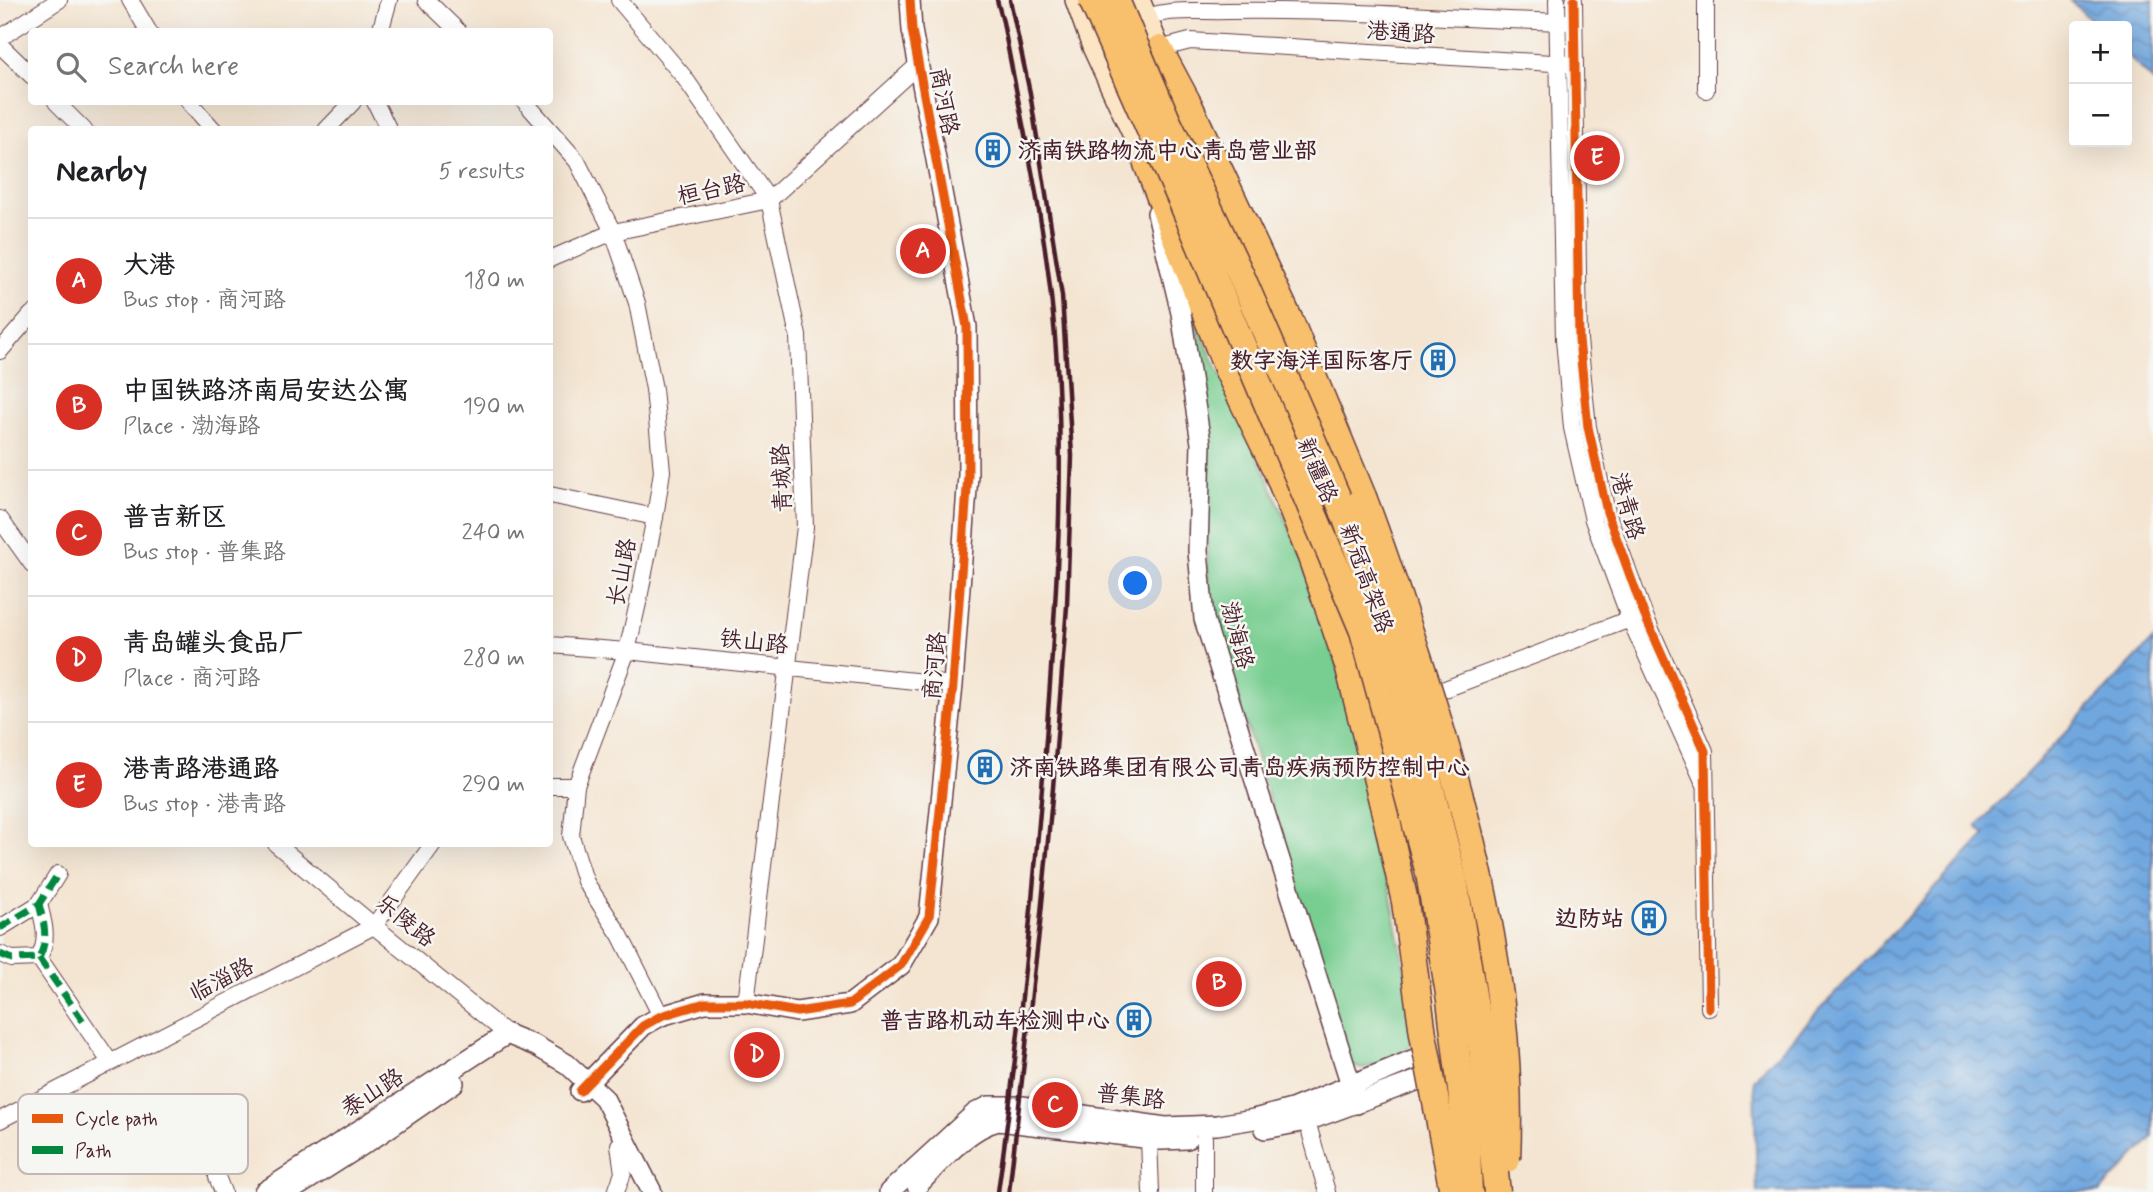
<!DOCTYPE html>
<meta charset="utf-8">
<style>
body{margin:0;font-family:Mynerve,"LXGW WenKai TC",sans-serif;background:#f2f2f2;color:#202124}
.controls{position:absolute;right:21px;top:21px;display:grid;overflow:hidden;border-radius:7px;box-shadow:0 7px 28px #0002}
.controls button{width:63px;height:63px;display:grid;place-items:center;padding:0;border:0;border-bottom:2px solid #e0e0e0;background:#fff;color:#202124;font:35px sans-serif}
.you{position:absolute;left:1136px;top:584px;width:24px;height:24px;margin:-18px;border:5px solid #fff;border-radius:50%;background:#1a73e8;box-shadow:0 0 0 10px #1a73e833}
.badge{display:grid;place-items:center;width:46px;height:46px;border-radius:50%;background:#d93025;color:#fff;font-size:23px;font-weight:700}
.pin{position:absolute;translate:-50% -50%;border:4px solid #fff;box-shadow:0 2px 7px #0006}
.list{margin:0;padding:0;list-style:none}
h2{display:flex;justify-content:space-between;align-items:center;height:91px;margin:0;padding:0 28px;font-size:30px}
h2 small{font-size:23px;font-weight:400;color:#757577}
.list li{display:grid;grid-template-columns:46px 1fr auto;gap:21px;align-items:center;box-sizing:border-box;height:126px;padding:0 28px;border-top:2px solid #e0e0e0}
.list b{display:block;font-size:26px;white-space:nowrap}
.list p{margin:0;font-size:23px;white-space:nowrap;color:#757577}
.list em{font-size:23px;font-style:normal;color:#757577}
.icon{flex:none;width:38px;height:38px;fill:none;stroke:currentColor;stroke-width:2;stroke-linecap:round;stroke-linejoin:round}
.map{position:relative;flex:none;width:2153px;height:1192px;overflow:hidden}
.search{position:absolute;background:#fff;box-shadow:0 7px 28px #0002;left:28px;top:28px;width:525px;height:77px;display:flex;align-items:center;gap:18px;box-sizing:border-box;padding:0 24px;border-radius:7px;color:#757577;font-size:26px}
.panel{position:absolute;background:#fff;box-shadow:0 7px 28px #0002;left:28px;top:126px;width:525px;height:721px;border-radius:7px}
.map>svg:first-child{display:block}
</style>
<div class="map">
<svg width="2153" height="1192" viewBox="0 0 2153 1192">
<defs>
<pattern id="water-waves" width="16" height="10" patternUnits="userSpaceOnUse" patternTransform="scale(1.75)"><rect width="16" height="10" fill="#70a7df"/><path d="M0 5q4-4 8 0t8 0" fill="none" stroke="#5e87b5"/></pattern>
</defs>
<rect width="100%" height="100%" fill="#f6f6f2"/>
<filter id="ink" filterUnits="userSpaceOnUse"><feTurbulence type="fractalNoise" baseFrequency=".0143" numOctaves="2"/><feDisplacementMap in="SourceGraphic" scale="14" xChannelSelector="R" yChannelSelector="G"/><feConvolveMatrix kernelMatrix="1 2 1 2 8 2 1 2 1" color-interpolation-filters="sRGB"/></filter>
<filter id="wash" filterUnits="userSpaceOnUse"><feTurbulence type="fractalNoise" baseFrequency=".00686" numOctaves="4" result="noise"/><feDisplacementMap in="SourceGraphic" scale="28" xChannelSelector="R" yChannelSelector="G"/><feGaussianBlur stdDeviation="1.57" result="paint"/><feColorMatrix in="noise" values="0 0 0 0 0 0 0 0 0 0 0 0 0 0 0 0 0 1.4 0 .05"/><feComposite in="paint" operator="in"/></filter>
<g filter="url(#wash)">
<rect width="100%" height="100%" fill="#f4e5d2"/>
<path fill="#78ce91" stroke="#61765e" stroke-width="2" d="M1184 298 1244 425 1301 554 1360 735 1417 1033 1408 1049 1392 1059 1362 1069 1351 1065 1209 604 1205 468Z"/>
<g fill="url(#water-waves)" stroke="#5d6385" stroke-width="2">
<path d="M2070 0H2153V81L2127 55V26H2097Z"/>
<path d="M2153 640V1137L2100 1192H1757L1754 1079 1985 835 1977 826Z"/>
</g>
</g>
<g filter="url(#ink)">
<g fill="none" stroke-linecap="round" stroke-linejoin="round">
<defs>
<g id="minor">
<path d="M130 0 149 32"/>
<path d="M426 0 459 32"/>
<path d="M619 0 684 77 769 200 798 336 805 527 746 1003"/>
<path d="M1557 0 1564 339 1572 428 1593 520 1630 619 1703 781"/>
<path d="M1574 0 1579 340 1588 427 1607 512 1644 614 1705 751 1709 1008"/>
<path d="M1138 21C1163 7 1200 12 1227 11 1340 9 1452 19 1565 22"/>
<path d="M380 32 389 0"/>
<path d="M0 38 59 0"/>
<path d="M0 45 32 76"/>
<path d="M1152 53 1159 49 1190 41 1568 64"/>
<path d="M1706 90V0"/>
<path d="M56 102 84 130"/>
<path d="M189 102 214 130"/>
<path d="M375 102 389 130"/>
<path d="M525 102 577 161 613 232 637 303 654 389 662 471 655 517 638 603 627 651 576 786 571 836 585 881 620 935 661 1016"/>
<path d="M326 130 353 102"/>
<path d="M550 259 613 232 769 200 919 64"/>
<path d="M0 351 32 314"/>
<path d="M550 495 655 517"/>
<path d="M0 519 32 564"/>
<path d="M550 645 627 651 953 685"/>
<path d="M1424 697 1638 616"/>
<path d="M550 786H576"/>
<path d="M276 844 374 926 507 1034"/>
<path d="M0 928 39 904 58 874"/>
<path d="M0 954 12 959 39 958C49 938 44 924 39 904"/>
<path d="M39 958 110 1062"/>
<path d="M0 1120 374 926 433 844"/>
<path d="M1307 1121 1327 1192"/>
<path d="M1204 1138V1192"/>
<path d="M1149 1139 1151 1192"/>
<path d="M217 1177 223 1192"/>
<path d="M616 1192 623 1173 619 1145"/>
</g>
<g id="tertiary">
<path d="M1157 213 1181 313 1201 443 1198 551 1204 619 1357 1104"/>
<path d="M507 1034 536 1046 567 1064 604 1098 652 1192"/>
<path d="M580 1091 643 1026 661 1016 705 1003H746L797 1012 850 1004 901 965 929 917 953 685 968 475 967 327 912 30 910 0"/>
<path d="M1265 1129 1307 1121 1443 1071"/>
<path d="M917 1186C940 1163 966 1129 998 1121L1161 1140 1187 1139"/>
<path d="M264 1192 507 1034"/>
<path d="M289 1192 380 1134 454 1083"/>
<path d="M889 1192 975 1113 989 1106H1022L1165 1127 1217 1125 1254 1119 1292 1109 1439 1049"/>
</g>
<g id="secondary">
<path d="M1076 0 1093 47 1153 177"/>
<path d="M1139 0 1165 63"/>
<path d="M1409 839 1433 974 1442 1071"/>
</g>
<g id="trunk">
<path d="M1159 49 1189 105 1291 323 1363 497"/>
<path d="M1147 164 1228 371 1277 472 1311 557 1349 668 1388 825"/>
</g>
</defs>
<use href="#minor" stroke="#643d44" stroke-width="18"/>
<use href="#tertiary" stroke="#643d44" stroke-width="22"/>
<use href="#secondary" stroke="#643d44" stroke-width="24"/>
<use href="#trunk" stroke="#643d44" stroke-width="29"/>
<use href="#minor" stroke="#fff" stroke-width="16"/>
<use href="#tertiary" stroke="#fff" stroke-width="19"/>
<use href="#secondary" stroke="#fce5c4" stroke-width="21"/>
<use href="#trunk" stroke="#f8bf6c" stroke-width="26"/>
<g stroke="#4a1f2b" stroke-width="4.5">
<path d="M997 0 1003 22C1020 113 1041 204 1051 296 1068 444 1057 591 1046 739 1034 890 1019 1042 998 1192"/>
<path d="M1009 1192 1040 924 1053 788 1067 606 1072 456 1062 296 1030 93 1010 0"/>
</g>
<defs>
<g id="trunk-bridge">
<path d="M1092 0 1181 200 1363 631 1429 873 1450 1000 1466 1131 1469 1192"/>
<path d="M1116 0 1167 120 1240 273 1342 508 1373 592 1404 684 1454 880 1482 1049 1497 1192"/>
<path d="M1363 497C1383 549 1400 601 1417 653 1470 815 1515 987 1507 1159"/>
<path d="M1388 825 1405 902 1423 1034 1453 1192"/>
</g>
</defs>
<use href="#trunk-bridge" stroke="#643d44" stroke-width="29" stroke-linecap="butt"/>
<use href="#trunk-bridge" stroke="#f8bf6c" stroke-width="26"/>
<g stroke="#00873e" stroke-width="7" stroke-dasharray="14 7" stroke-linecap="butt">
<path d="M0 928 39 904 58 874"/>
<path d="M0 954 12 959 39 958C49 938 44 924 39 904"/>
<path d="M39 958 85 1024"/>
</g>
<defs>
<g id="cycleway">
<path d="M1574 0 1579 340 1588 427 1607 512 1644 614 1705 751 1709 1008"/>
<path d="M580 1091 643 1026 661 1016 705 1003H746L797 1012 850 1004 901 965 929 917 953 685 968 475 967 327 912 30 910 0"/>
</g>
</defs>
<use href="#cycleway" stroke="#f6f6f2" stroke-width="13"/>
<use href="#cycleway" stroke="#e8590c" stroke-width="9"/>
</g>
</g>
<defs>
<symbol id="building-ring" viewBox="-11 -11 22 22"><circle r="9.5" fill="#f6f6f2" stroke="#1f6fb2" stroke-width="1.5"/><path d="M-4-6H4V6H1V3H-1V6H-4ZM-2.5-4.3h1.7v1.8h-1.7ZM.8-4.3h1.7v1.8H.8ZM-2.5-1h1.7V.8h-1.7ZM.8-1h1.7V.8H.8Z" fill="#1f6fb2"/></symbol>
</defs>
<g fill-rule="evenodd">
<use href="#building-ring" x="974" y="131" width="38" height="38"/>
<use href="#building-ring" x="1419" y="341" width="38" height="38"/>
<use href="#building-ring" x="966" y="748" width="38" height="38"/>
<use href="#building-ring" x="1630" y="899" width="38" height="38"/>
<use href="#building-ring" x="1115" y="1001" width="38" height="38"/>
</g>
<g text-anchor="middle" stroke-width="5" stroke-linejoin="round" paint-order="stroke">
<g font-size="23" fill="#4a1f2b" stroke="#f6f6f2">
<text transform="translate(1401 32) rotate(4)" y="8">港通路</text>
<text transform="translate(945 101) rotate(79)" y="8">商河路</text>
<text transform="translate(711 189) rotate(-12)" y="8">桓台路</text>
<text transform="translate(1318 470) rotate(67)" y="8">新疆路</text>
<text transform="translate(781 478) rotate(-92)" y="8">青城路</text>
<text transform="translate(1628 506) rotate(74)" y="8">港青路</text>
<text transform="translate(621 572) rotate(-79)" y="8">长山路</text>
<text transform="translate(1367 578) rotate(70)" y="8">新冠高架路</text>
<text transform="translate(1238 635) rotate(75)" y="8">渤海路</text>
<text transform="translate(754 641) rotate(6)" y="8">铁山路</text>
<text transform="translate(934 666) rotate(-85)" y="8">商河路</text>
<text transform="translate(406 920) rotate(39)" y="8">乐陵路</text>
<text transform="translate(221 979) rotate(-27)" y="8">临淄路</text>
<text transform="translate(372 1092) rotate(-33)" y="8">泰山路</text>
<text transform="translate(1131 1096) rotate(7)" y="8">普集路</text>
</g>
<g font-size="23" font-weight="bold" fill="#4a1f2b" stroke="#f6f6f2" text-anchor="end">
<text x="1018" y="158" text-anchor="start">济南铁路物流中心青岛营业部</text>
<text x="1414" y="368">数字海洋国际客厅</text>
<text x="1010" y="775" text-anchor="start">济南铁路集团有限公司青岛疾病预防控制中心</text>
<text x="1624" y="926">边防站</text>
<text x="1110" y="1028">普吉路机动车检测中心</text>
</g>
</g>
<rect x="18" y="1094" width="230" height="80" rx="10" fill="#f6f6f2" stroke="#c2b6b6" stroke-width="2"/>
<rect x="32" y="1114" width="31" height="9" fill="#e8590c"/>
<rect x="32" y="1146" width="31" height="8" fill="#00873e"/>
<g font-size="19" fill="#4a1f2b">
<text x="75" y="1125">Cycle path</text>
<text x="75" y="1157">Path</text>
</g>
</svg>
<div class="controls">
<button>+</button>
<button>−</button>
</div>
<div class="you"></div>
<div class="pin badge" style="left:923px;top:251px">A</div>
<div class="pin badge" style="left:1219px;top:984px">B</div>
<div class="pin badge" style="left:1055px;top:1105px">C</div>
<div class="pin badge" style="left:757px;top:1055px">D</div>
<div class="pin badge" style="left:1597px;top:158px">E</div>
<div class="search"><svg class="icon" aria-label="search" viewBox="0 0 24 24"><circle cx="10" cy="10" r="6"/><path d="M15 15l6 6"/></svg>Search here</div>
<section class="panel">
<h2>Nearby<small>5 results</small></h2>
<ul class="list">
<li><span class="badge">A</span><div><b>大港</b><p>Bus stop · 商河路</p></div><em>180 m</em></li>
<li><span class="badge">B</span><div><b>中国铁路济南局安达公寓</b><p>Place · 渤海路</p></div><em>190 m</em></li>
<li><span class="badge">C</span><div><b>普吉新区</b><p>Bus stop · 普集路</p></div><em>240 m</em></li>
<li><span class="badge">D</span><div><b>青岛罐头食品厂</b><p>Place · 商河路</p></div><em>280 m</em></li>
<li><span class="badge">E</span><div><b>港青路港通路</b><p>Bus stop · 港青路</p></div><em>290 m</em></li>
</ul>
</section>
</div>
